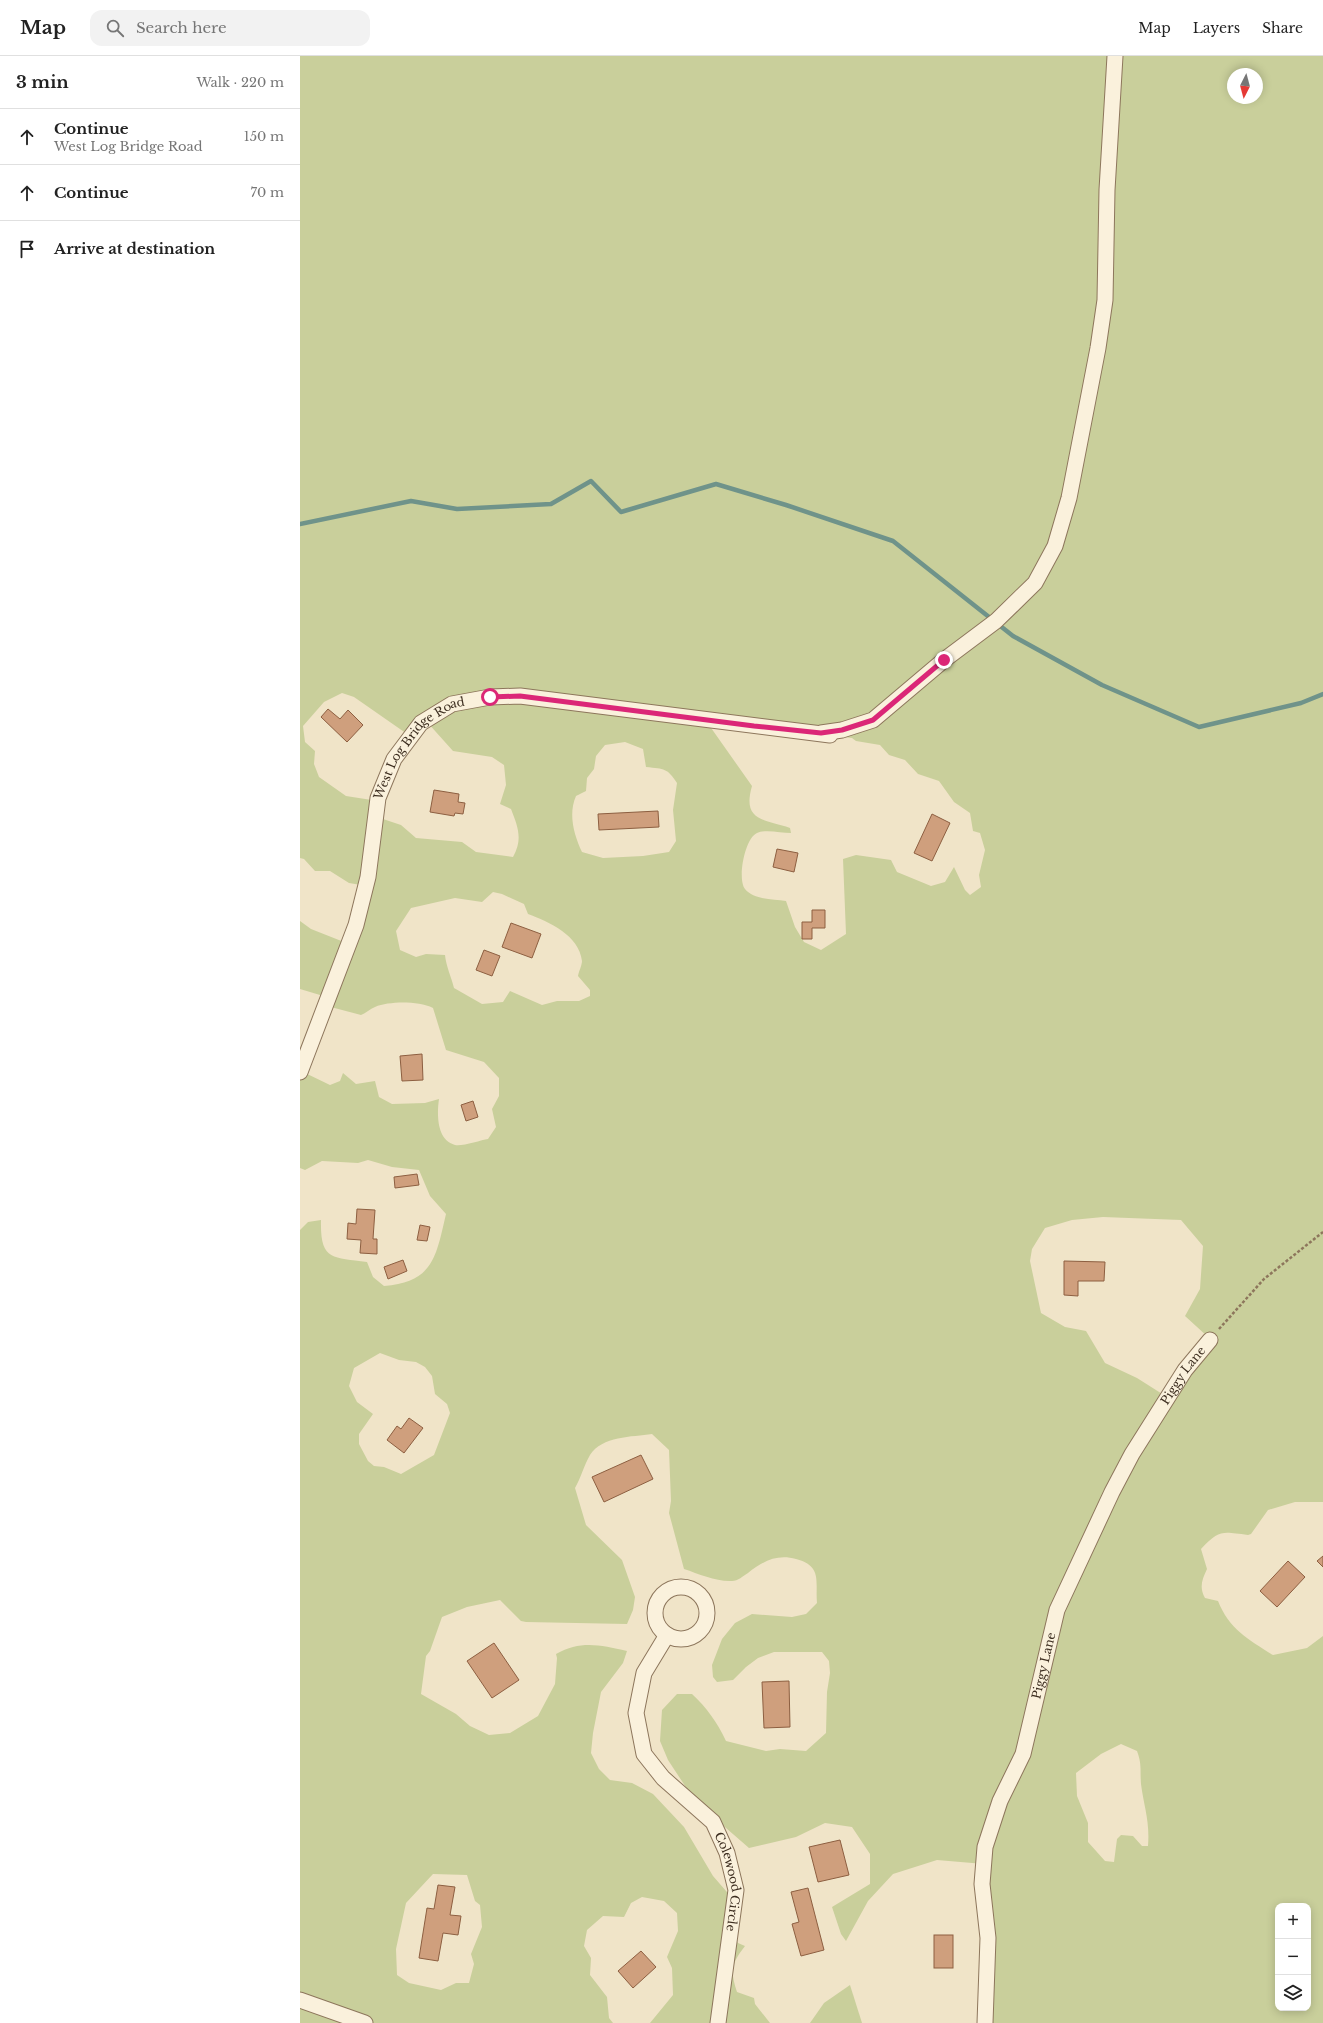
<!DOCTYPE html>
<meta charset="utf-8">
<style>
body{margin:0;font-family:"Libre Baskerville",serif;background:#f2f2f2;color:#222}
.controls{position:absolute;right:12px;bottom:12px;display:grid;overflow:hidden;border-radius:8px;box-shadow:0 2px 10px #0003}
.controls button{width:36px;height:36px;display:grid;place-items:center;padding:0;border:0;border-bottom:1px solid #e0e0e0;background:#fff;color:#222;font:20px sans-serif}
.compass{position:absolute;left:927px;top:12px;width:36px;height:36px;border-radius:50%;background:#fff;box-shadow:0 2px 10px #0003;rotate:186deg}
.stop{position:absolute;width:12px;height:12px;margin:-9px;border:3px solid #db2777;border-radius:50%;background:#fff}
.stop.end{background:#db2777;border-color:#fff;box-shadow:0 1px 4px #0008}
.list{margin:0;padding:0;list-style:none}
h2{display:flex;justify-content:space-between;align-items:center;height:52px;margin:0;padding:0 16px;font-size:17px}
h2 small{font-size:13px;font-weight:400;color:#767676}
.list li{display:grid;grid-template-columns:26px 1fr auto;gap:12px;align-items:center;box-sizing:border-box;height:56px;padding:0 16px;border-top:1px solid #e0e0e0}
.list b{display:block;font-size:15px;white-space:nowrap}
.list p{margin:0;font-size:13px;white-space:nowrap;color:#767676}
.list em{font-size:13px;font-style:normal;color:#767676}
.icon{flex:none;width:22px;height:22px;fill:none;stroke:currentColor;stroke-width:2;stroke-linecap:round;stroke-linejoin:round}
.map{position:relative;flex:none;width:1023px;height:1967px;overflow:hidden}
header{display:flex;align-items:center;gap:24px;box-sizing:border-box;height:56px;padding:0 20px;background:#fff;border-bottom:1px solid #e0e0e0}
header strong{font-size:19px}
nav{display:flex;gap:22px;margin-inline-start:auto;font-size:14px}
.search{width:280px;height:36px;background:#f2f2f2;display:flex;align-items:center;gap:10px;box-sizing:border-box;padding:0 14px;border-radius:12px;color:#767676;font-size:15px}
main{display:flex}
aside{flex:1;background:#fff}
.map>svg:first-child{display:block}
</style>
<header>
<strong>Map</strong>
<div class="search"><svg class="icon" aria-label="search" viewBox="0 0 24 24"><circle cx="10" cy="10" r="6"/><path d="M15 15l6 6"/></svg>Search here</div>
<nav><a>Map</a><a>Layers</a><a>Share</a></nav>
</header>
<main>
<aside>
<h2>3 min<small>Walk · 220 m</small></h2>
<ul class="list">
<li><svg class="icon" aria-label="ahead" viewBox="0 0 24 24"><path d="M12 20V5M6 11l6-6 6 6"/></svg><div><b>Continue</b><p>West Log Bridge Road</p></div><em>150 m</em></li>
<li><svg class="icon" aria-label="ahead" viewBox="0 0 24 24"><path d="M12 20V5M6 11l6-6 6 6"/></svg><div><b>Continue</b></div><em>70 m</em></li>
<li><svg class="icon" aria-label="arrive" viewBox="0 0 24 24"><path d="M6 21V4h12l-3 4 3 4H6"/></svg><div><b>Arrive at destination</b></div></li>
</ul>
</aside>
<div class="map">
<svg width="1023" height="1967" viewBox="0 0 1023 1967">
<rect width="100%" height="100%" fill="#f0e4c8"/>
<g fill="#c9cf9b" fill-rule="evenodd">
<path d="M0 0H1023V1446H995L968 1454 951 1478 948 1479C922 1476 920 1473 901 1493L907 1513C902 1524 899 1531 905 1542L918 1545C929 1573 949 1584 973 1599L1007 1592 1023 1580V1967H686L684 1808 637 1804 593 1818 568 1845 546 1885 541 1878 532 1851 570 1828V1798L552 1771 525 1767 496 1781 449 1792 395 1745 368 1704 360 1685 362 1654 377 1638H392C407 1652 417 1666 426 1685L466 1695 480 1693 506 1695 526 1677 527 1636 530 1617 529 1605 522 1596H474L458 1602 446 1611 433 1624 417 1626 413 1621 412 1609 422 1583 435 1567 452 1558 492 1561 506 1558 517 1547C515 1526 523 1510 496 1503 477 1498 463 1505 448 1517 443 1520 438 1525 432 1525 417 1526 399 1518 384 1513L369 1457 371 1445 369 1394 352 1378C332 1381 302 1380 290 1399 284 1409 281 1422 275 1432L286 1469 322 1504 335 1541 333 1554 327 1568 226 1566 221 1565 200 1544 167 1551 142 1561 130 1595 126 1600 121 1638 156 1658 170 1670 189 1679 210 1677 238 1660 255 1628 257 1602 256 1598C281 1584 300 1589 327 1595L323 1607 301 1636 293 1677 291 1697 299 1713 310 1724 332 1727 353 1738 384 1771 413 1820 433 1843 434 1880 438 1887 445 1890C431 1908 430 1915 437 1936L454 1942 455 1948 470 1967H350L373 1939 372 1912 367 1901 378 1875 377 1857 364 1845 342 1841 331 1847 324 1861 303 1860 287 1874 284 1890 291 1902 290 1919 307 1941 309 1962 313 1967H0V1174L8 1166 21 1164C20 1205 32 1201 67 1206L73 1221 84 1230C134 1226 136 1200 146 1158L130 1140 119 1114 92 1111 68 1104 58 1107 22 1105 5 1114 0 1112V1003L1 1015 30 1029 40 1025 43 1017 56 1028 75 1025 79 1041 92 1048 125 1047 139 1043C137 1057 136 1084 155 1089 161 1091 181 1084 188 1083L196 1071 192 1053 199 1040V1022L184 1006 146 994 133 952C118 945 90 945 75 951 70 953 66 957 61 959L27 950 30 942 0 933V865L11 873 49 888 67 830 49 827 30 815H15L4 803 0 802ZM933 18H957V42H933ZM42 637 54 641 110 680 127 666 153 695 192 701 204 709 206 729 200 748 211 753C218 771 223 783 213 801L176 796 162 786 116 782 101 769 77 761 78 745 46 740 19 721 14 708 15 695 5 686 3 670 24 646ZM409 669 519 678 552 682 556 685 580 689 589 699 605 704 618 718 639 725 654 746 670 757 673 775 680 777 685 794 679 819 681 831 670 839 665 834 654 811 645 826 631 830 597 816 591 804 556 799 543 803 546 878 521 894 504 886 495 871 486 845C473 843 454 844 445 833 437 823 445 782 457 777 466 773 481 777 491 777L490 772C463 763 442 765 452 730ZM325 686 343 693 346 711C365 713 367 712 377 727L373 754 376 785 369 796 343 800 303 802 282 796C274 779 268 758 276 740L286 735 287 722 294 713 296 700 305 689ZM193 836 202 838 224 848 228 858C249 866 279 879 282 905 282 909 279 915 278 920L290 934V940L279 945H257L242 949 210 935 203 946 182 948 154 932C151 920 146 910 145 899L126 898 116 901 100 894 96 875 111 852 155 842 182 846ZM803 1161 881 1164 903 1190 900 1233 885 1260 908 1281 867 1341 837 1322 805 1307 786 1275 765 1271 741 1257 730 1205 732 1193 745 1172 772 1164ZM80 1297 99 1304 116 1306 125 1311 132 1320 135 1338 147 1348 150 1357 134 1399 101 1418 84 1411 74 1410 68 1405 59 1388V1378L73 1358 57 1346 49 1330 54 1312ZM821 1688 837 1695C842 1708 840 1715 841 1728 844 1751 850 1765 848 1790H842L833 1780 821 1779 817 1783 814 1806 805 1805 788 1786V1767L777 1740 776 1717 801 1698ZM133 1818 167 1819 175 1845 180 1849 182 1871 171 1898 174 1908 169 1927H156L141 1934 109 1927 97 1919 96 1893 106 1847ZM978 1850H1008V1952H978Z"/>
<path d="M550 1929 562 1967H510L524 1947Z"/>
</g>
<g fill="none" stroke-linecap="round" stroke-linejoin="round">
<path stroke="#6f938a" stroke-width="4.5" d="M0 468 111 445 157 453 251 448 291 425 321 456 416 428 486 449 593 485 713 580 802 629 899 671 1001 647 1023 638"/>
</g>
<g fill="#cf9f7d" stroke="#8d5f41">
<path d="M28 653 40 663 48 654 63 669 47 686 21 661Z"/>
<path d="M134 734 159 738 158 746 165 747 163 758 155 757 154 760 130 756Z"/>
<path d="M358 755 359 771 299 774 298 758Z"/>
<path d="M632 758 650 767 632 805 614 797Z"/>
<path d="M477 793 498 797 494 816 473 811Z"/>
<path d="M512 854H525V872H512V883H502V866H512Z"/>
<path d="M211 867 241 878 232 902 202 891Z"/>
<path d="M184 894 200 900 192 920 176 914Z"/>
<path d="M122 998 123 1024 102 1025 100 1000Z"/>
<path d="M173 1045 178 1061 166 1065 161 1049Z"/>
<path d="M117 1118 119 1129 95 1132 94 1121Z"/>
<path d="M57 1153 75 1154 73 1183H77V1198L60 1197 61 1184 47 1183 48 1167 56 1168Z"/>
<path d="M120 1169 130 1171 127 1185 117 1184Z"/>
<path d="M103 1204 107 1215 88 1223 84 1211Z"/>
<path d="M764 1205 805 1206 804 1225H778V1240L764 1239Z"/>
<path d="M109 1362 123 1372 104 1397 87 1384 97 1370 101 1373Z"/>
<path d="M341 1399 353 1423 304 1446 292 1421Z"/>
<path d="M1023 1500V1511L1017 1505Z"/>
<path d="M988 1505 1005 1521 977 1551 960 1535Z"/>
<path d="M194 1587 219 1624 192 1642 167 1605Z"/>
<path d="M489 1625 490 1671 464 1672 462 1626Z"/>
<path d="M540 1784 549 1819 518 1826 509 1791Z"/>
<path d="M138 1829 155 1831 150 1859 161 1860 158 1879 143 1877 138 1905 119 1902 127 1852 134 1853Z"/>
<path d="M508 1832 524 1894 501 1900 492 1868 499 1866 491 1836Z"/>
<rect x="634" y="1879" width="19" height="33"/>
<path d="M341 1895 356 1911 333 1932 318 1915Z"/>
</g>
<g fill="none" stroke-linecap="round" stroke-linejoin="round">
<defs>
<g id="minor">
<path d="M521 677 542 674 573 664 644 604 696 565 735 527 755 490 769 442 798 292 805 244 807 134 815 0"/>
<path id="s1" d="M0 1016 56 869 68 821 78 742 94 703 121 667 152 648 190 641 220 640 530 679"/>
<circle cx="381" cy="1557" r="26"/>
<path id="s2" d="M367 1579 344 1617 336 1657 344 1698 363 1722 413 1766 427 1797 436 1834 418 1967"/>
<path d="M0 1944 65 1967"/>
<path id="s3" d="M685 1967 688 1882 682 1828 685 1791 700 1745 723 1698 757 1554 812 1436 832 1398 885 1314 910 1284"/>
</g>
</defs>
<use href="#minor" stroke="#8d765c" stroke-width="17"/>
<path stroke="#8d765c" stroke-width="2.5" stroke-dasharray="3 2" stroke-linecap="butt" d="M919 1273 964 1223 1023 1176"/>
<use href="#minor" stroke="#faf1dc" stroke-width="15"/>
</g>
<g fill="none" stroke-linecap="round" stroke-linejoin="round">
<path stroke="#db2777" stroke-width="5" d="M190 641 220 640 454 670 521 677 542 674 573 664 644 604"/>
</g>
<g text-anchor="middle" stroke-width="3" stroke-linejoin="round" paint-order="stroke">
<g font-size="12" fill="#3d2e20" stroke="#f7eed8">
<text dy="4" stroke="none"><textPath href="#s1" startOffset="354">West Log Bridge Road</textPath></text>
<text dy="4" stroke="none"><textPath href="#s3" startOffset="692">Piggy Lane</textPath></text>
<text dy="4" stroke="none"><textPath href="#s3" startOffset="368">Piggy Lane</textPath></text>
<text dy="4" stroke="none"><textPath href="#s2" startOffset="287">Colewood Circle</textPath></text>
</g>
</g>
</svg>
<div class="controls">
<button>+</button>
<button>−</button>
<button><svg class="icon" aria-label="layers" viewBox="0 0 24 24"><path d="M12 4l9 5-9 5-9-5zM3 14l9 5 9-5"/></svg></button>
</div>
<svg class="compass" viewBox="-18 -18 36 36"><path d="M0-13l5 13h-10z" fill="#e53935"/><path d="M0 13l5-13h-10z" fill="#767676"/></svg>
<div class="stop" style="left:190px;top:641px"></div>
<div class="stop end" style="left:644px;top:604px"></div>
</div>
</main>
